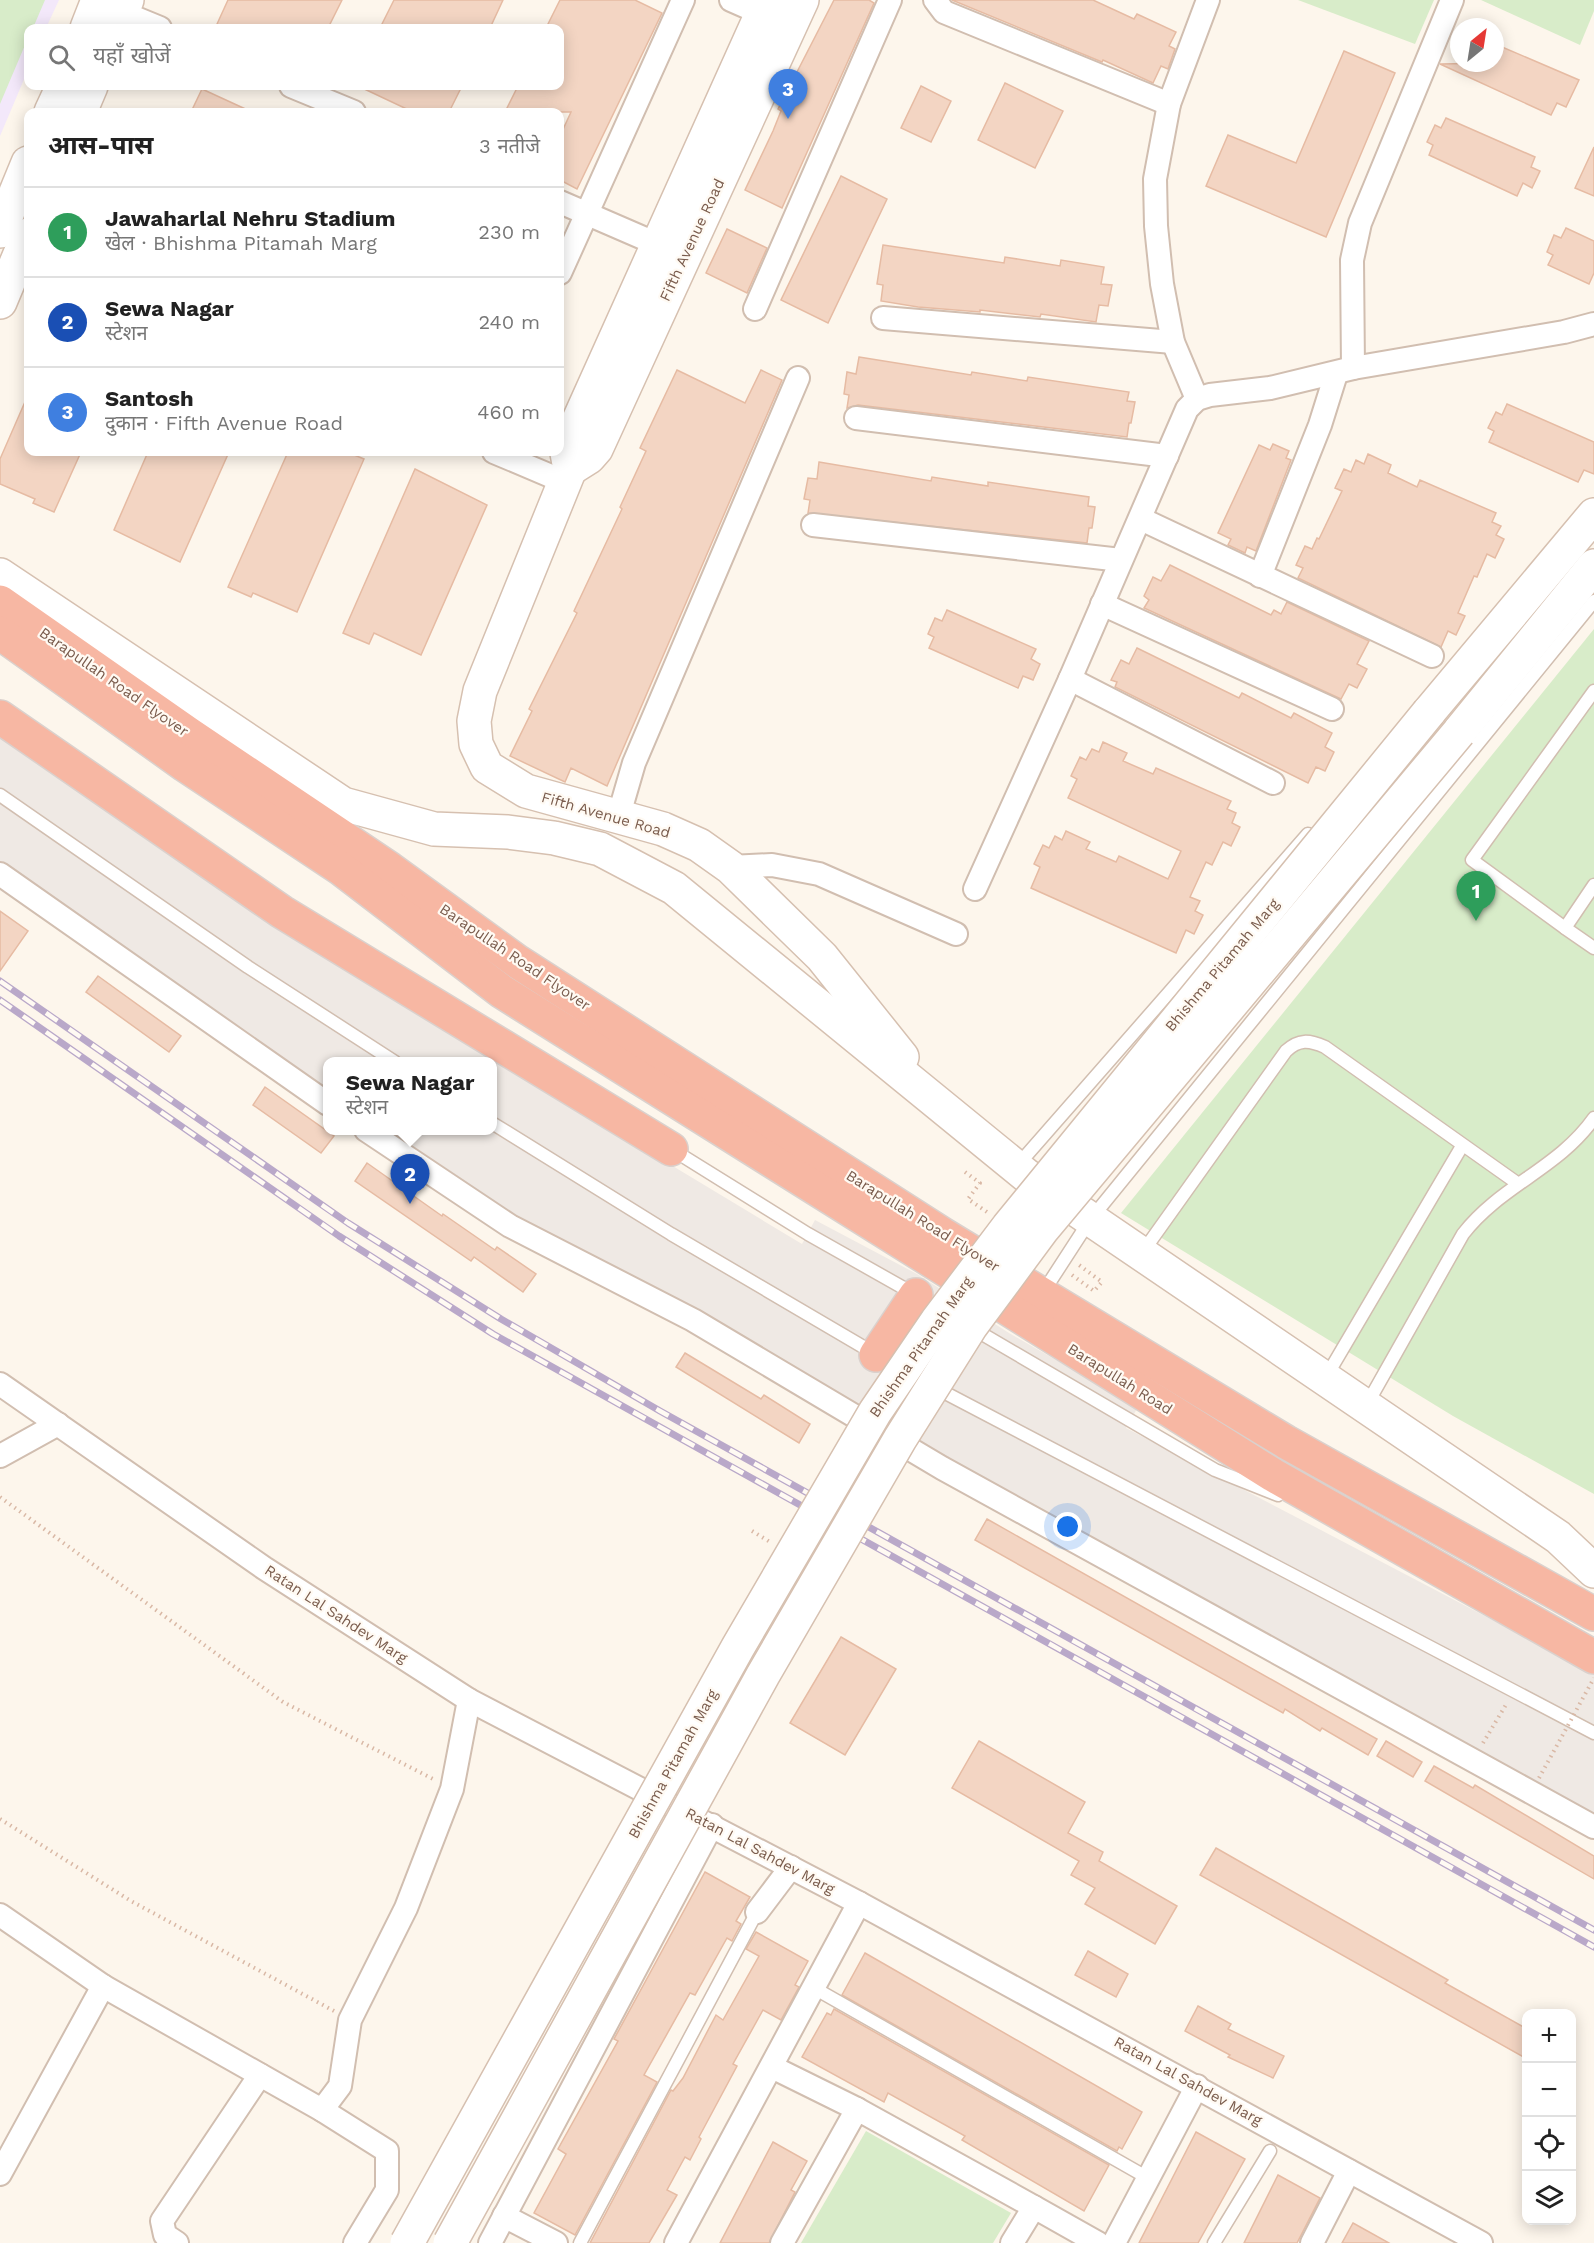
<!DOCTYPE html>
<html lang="hi">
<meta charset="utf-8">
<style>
body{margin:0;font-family:"Work Sans","Noto Sans Devanagari",sans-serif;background:#f6f6f6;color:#222}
.controls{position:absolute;right:18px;bottom:18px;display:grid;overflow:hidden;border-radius:12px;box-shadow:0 3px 15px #0003}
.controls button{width:54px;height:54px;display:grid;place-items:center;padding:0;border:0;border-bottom:2px solid #e0e0e0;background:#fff;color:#222;font:30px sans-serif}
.compass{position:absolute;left:1450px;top:18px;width:54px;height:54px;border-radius:50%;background:#fff;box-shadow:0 3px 15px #0003;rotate:30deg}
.you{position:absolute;left:1068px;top:1527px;width:21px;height:21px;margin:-15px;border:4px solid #fff;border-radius:50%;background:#1a73e8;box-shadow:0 0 0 9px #1a73e833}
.badge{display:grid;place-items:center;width:39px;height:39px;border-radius:50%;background:#0f766e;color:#fff;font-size:20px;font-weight:700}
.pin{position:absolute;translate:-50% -50px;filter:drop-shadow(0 2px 3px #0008)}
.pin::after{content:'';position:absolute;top:32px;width:21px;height:18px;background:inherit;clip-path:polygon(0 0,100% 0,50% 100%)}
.popup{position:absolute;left:323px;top:1057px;width:174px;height:78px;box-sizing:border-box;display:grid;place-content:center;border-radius:12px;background:#fff;filter:drop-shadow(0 2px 4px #0005);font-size:20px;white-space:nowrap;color:#767676}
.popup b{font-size:22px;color:#222}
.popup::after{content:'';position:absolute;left:50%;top:100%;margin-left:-12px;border:12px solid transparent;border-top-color:#fff}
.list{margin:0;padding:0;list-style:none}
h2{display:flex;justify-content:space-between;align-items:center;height:78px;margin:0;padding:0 24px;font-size:26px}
h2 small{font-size:20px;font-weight:400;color:#767676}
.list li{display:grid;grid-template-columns:39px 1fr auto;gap:18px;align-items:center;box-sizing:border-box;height:90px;padding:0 24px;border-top:2px solid #e0e0e0}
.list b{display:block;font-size:22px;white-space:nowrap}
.list p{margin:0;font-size:20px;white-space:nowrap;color:#767676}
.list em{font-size:20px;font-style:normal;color:#767676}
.icon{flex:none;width:33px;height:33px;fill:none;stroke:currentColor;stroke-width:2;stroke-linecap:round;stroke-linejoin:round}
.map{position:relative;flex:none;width:1594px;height:2243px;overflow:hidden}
.search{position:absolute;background:#fff;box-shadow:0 3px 15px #0003;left:24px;top:24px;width:540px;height:66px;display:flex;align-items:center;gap:15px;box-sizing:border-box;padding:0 21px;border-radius:12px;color:#767676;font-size:22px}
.panel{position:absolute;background:#fff;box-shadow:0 3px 15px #0003;left:24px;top:108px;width:540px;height:348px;border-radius:12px}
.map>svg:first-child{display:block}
</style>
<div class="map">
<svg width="1594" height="2243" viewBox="0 0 1594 2243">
<rect width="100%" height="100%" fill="#fdf6ec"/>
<path fill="#efe9e4" d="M0 734 321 954 802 1244 815 1220 917 1274 1009 1333 1138 1407 1126 1428 1594 1673V1819L695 1328 371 1131 492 1130V1062H328L327 1101 0 876Z"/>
<path fill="#f3e8fa" d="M0 0H59L46 28H28V70L0 136Z"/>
<g fill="#d8ecc9">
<path d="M0 0H45L33 28H28V38L0 104Z"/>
<path d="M1298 0H1434L1415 44Z"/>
<path d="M1481 0H1594V11L1580 45Z"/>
<path d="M1594 629V1494L1453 1416 1121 1213Z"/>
<path d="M866 2131 1011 2213 993 2243H801Z"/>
</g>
<g fill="#f3d5c3" stroke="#e6bba3" stroke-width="1.5">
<path d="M228 0H342L328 28H226L217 24Z"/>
<path d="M394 0H503L490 28H380Z"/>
<path d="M560 0H635L662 13 577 189 560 180V136L571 112H505L518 86H560V28H546Z"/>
<path d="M834 0H869L874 3 782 208 745 190 773 131 781 111 778 109Z"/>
<path d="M952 0H1093L1134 19 1137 14 1176 32 1169 46 1175 49 1168 69 1161 66 1153 83 1103 60 1102 62Z"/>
<path d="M1495 44 1579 80 1566 107 1557 103 1551 115 1440 64 1495 63Z"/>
<path d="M1344 51 1395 73 1326 237 1206 186 1228 135 1296 163Z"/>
<path d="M1005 83 1063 111 1035 168 978 140Z"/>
<path d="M358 86H462L449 112H413Z"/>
<path d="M921 86 951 101 931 142 901 128Z"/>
<path d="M202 89 252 112H191Z"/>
<path d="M1446 118 1535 157 1531 167 1540 171 1532 188 1523 183 1517 196 1429 155 1433 145 1427 142 1435 125 1441 128Z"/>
<path d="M1594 147V196L1575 188Z"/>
<path d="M841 176 887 199 828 323 781 300Z"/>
<path d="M1566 228 1594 241V273L1589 284 1548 265 1553 255 1547 252 1554 235 1561 238Z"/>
<path d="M727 229 767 248 747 293 706 273Z"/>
<path d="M883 245 1004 263 1005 257 1060 266 1061 260 1104 267 1101 284 1112 285 1108 306 1099 305 1096 322 1041 314 1040 317 980 310V312L918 307 881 301 883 285 877 284Z"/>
<path d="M859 357 971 375 972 372 1027 381 1028 377 1129 392 1127 401 1135 402 1131 423H1129L1127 437 858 405 847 408 849 395 844 394 847 372 856 374Z"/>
<path d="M677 370 745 403 761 370 782 380 607 786 571 768 565 782 510 756 532 711 529 709 577 613 574 611 622 509 620 507 646 451 640 448Z"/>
<path d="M28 395V452H81L54 512 33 503 35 499 0 484V459Z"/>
<path d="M1507 404 1594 442V474L1584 470 1578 482 1489 442 1494 431 1488 428 1496 412 1502 415Z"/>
<path d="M1273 444 1289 451 1286 458 1291 460 1256 551 1247 547 1245 553 1228 545 1231 539 1218 533 1259 445 1270 450Z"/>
<path d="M148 452H229L180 562 114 530Z"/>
<path d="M288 452H347L364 459 297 612 253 593 251 597 228 587Z"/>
<path d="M1368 454 1391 465 1388 473 1417 487 1420 480 1496 513 1492 522 1501 526 1496 535 1504 539 1495 558 1487 554 1477 577 1474 576 1458 613 1465 616 1456 635 1448 631 1441 647 1298 578 1303 568 1296 565 1305 546 1312 549 1317 538 1319 539 1342 491 1335 488 1344 469 1351 472 1356 460 1364 464Z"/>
<path d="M819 462 931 481 932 477 988 486V482L1089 497 1088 506 1095 507 1092 528H1089L1087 543 808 513 810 500 804 499 808 478 817 479Z"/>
<path d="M415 469 487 505 421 655 374 633 369 644 343 633Z"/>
<path d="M1170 565 1271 615 1274 610 1281 614 1287 602 1369 641 1357 664 1367 669 1357 688 1349 684 1341 699 1144 608 1149 600 1144 596 1153 577 1161 581Z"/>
<path d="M947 610 1036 649 1031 659 1040 664 1033 680 1023 676 1018 688 929 648 934 637 928 634 935 618 942 621Z"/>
<path d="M1137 648 1239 698 1242 693 1291 718 1294 713 1332 733 1325 747 1334 752 1325 771 1316 767 1308 783 1115 687 1117 682 1111 680 1121 660 1129 664Z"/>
<path d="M1103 742 1127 753 1123 761 1153 774 1156 768 1231 801 1227 809 1236 813 1232 823 1240 827 1231 846 1223 842 1212 865 1206 862 1190 897 1200 901 1195 911 1203 915 1194 934 1186 930 1176 953 1031 888 1040 867 1034 864 1043 845 1049 848 1055 836 1062 840 1066 831 1090 842 1086 849 1116 862 1119 856 1168 879 1181 851 1068 798 1077 779 1071 776 1080 757 1086 760 1092 749 1099 752Z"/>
<path d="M0 911 28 931 0 971Z"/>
<path d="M98 976 181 1036 169 1052 86 992Z"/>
<path d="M265 1087 334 1136 321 1153 253 1105Z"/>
<path d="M367 1163 442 1216 443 1214 495 1250 497 1247 536 1274 523 1292 474 1257 471 1261 355 1181Z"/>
<path d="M685 1353 761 1399 764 1395 810 1424 799 1443 676 1367Z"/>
<path d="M987 1519 1377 1739 1368 1755 1322 1728 1320 1731 1285 1709 1283 1713 975 1540Z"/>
<path d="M841 1637 896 1669 845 1755 790 1723Z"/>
<path d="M979 1741 1085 1802 1068 1833 1103 1852 1099 1861 1177 1906 1155 1944 1085 1904 1095 1888 1071 1875 1079 1861 952 1788Z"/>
<path d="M1386 1741 1422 1762 1413 1777 1377 1756Z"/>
<path d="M1434 1766 1473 1788 1475 1785 1594 1856V1879L1425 1781Z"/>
<path d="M1216 1848 1448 1980 1445 1983 1527 2029V2059L1200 1875Z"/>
<path d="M705 1872 750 1897 736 1921 741 1924 732 1941 727 1938 695 1995 690 1993 644 2075 657 2082 575 2235 534 2213 566 2154 558 2149 618 2041 614 2039Z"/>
<path d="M756 1932 808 1961 795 1985 799 1987 781 2020 763 2010 733 2064 737 2066 699 2137 701 2139 690 2160 685 2157 667 2190 677 2195 649 2243H590L671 2090 673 2091 683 2078 716 2015 723 2020 759 1956 746 1949Z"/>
<path d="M1088 1951 1128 1974 1116 1997 1075 1975Z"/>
<path d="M865 1953 1142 2112 1122 2149 1119 2147 1117 2151 842 1995Z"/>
<path d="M1198 2006 1231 2024 1228 2029 1284 2056 1273 2078 1228 2057 1230 2055 1185 2031Z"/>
<path d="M834 2009 1109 2165 1084 2211 962 2140 965 2136 888 2093 884 2102 802 2057 827 2013 831 2015Z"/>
<path d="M1196 2132 1245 2159 1198 2243H1139Z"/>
<path d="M773 2142 807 2161 791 2190 795 2192 769 2243H720Z"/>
<path d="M1278 2175 1320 2198 1297 2243H1244Z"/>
<path d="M1353 2223 1389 2243H1342Z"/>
</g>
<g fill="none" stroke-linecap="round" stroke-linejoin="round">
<defs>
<g id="lane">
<path d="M0 795 248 967 395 1062"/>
<path d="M1594 885 1565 928 1594 948"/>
<path d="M1565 928 1472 860 1594 691"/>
<path d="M492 1123 671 1234 877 1355"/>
<path d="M673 1150 808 1234 916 1295"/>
<path d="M1017 1166 1308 834"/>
<path d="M1142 1253 1286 1051C1299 1039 1309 1040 1325 1047L1517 1183"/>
<path d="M1042 1294 1090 1220 1594 601"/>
<path d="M972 1328 1215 1470 1278 1495"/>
<path d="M1326 1377 1462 1146"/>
<path d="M934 1387 1594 1733"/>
<path d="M1366 1406 1463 1234C1501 1185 1558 1169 1594 1118"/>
<path d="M814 1988 1148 2178"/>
<path d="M580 2243 757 1912"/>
<path d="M1214 2243 1270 2151"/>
</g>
<g id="street">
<path d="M731 0 774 19"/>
<path d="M935 0 944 12 1169 104"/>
<path d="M121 12 160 28"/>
<path d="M291 86 354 112"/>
<path d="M560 202 657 244"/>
<path d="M560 273 683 0"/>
<path d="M755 309 890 0"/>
<path d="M883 318 1173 342"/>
<path d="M1353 368 1352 260 1360 223 1452 0"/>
<path d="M1197 399 1173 342 1162 284 1156 226 1155 179 1169 104 1208 0"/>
<path d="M856 418 1167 456"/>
<path d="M494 452 565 482"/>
<path d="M1141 519 1432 656"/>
<path d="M813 525 1121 560"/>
<path d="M1260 576 1320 425 1336 374"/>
<path d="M1102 604 1332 709"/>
<path d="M1070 679 1273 783"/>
<path d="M618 818 634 763 798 378"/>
<path d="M730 867 772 865 819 874 956 934"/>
<path d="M0 874 328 1104"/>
<path d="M975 889 1070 679 1187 409 1197 399 1210 395 1270 388 1353 368 1564 332 1594 324"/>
<path d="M366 1130 510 1226 693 1320 942 1468 1594 1827"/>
<path d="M0 1384 264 1568 469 1700 859 1903 1481 2243"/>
<path d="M0 1456 58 1424"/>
<path d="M757 1912 791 1867"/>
<path d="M0 1915 103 1986 322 2110 387 2151V2190L355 2243"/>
<path d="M772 2067 857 2109"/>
<path d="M322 2110 340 2086 350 2020 406 1908 452 1789 469 1700"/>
<path d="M0 2174 103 1986"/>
<path d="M1034 2207 1098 2243"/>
<path d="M504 2216 556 2243"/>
<path d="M177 2243 165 2235 162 2221 260 2075"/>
<path d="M490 2243 712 1825"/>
<path d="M676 2243 859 1903"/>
<path d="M782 2243 857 2109 1034 2207 1012 2243"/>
<path d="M1114 2243 1197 2086"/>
<path d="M1312 2243 1349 2171"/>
</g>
<g id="secondary">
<path d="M768 0 569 442 567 453 570 469 480 691 474 721 476 744 487 767 526 791 663 829 699 845 730 867 822 957 902 1057"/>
<path d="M87 28 98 0"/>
<path d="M115 28 127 0"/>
<path d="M51 112 63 86"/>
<path d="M80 112 91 86"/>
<path d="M0 231 28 163"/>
<path d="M0 302 28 235"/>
<path d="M570 469 589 457 596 449 802 0"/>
<path d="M0 575 343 804 434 829 508 832 554 838 600 849 674 888 1027 1176 1558 1537 1594 1571"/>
<path d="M1429 712 1594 515"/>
<path d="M1459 732 1594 566"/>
</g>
<g id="highway">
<path d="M0 602 189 734 390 869 518 962 942 1234 1286 1442 1594 1614"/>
<path d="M0 633 185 765 340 868 501 991 1273 1475 1594 1657"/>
<path d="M0 717 282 912 671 1149"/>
<path d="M876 1355 916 1295"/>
</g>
</defs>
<use href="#lane" stroke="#d1beb0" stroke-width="15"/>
<use href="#street" stroke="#d1beb0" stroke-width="26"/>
<use href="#secondary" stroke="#d6c0b0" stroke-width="36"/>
<use href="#highway" stroke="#dad1cd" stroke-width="36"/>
<g stroke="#d9b8a5" stroke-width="4" stroke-dasharray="1.5 4.5" stroke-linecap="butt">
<path d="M965 1172 980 1183 968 1199 987 1212"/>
<path d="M1072 1275 1094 1291 1102 1282 1079 1265"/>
<path d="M0 1497 283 1702 433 1779"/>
<path d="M752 1531 770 1542"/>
<path d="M1483 1743 1507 1703"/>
<path d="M0 1819 131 1901 334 2011"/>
</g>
<use href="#lane" stroke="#fff" stroke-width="12"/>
<use href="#street" stroke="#fff" stroke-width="22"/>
<use href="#secondary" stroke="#fff" stroke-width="33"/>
<use href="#highway" stroke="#f7b7a3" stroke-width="33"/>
<defs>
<g id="rail">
<path d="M0 981 348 1223 501 1319 660 1411 1594 1930"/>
<path d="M0 1000 339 1236 493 1334 1594 1947"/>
</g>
</defs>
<use href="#rail" stroke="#b9a8c9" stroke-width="7"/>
<use href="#rail" stroke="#fffaf3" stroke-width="4.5" stroke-dasharray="14" stroke-linecap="butt"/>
<defs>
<g id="secondary-bridge">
<path d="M407 2243 738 1647 875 1412 937 1321 1008 1227 1429 712"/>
<path d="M450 2243 763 1675 900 1439 971 1326 1042 1230 1459 732"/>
</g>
</defs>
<use href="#secondary-bridge" stroke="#d6c0b0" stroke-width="36" stroke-linecap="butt"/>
<path stroke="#d9b8a5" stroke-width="4" stroke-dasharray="1.5 4.5" stroke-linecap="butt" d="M1539 1778 1594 1678"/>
<use href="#secondary-bridge" stroke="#fff" stroke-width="33"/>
</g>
<g text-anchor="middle" stroke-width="4.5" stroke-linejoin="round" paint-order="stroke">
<g font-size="15" fill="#7a5c4d" stroke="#fffaf3">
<text transform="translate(692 240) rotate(-65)" y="5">Fifth Avenue Road</text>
<text transform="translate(114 682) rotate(35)" y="5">Barapullah Road Flyover</text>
<text transform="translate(606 815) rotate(16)" y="5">Fifth Avenue Road</text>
<text transform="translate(515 957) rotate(34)" y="5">Barapullah Road Flyover</text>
<text transform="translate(1222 965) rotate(-50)" y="5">Bhishma Pitamah Marg</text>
<text transform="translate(923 1221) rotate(32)" y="5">Barapullah Road Flyover</text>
<text transform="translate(921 1347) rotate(-55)" y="5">Bhishma Pitamah Marg</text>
<text transform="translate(1120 1379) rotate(32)" y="5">Barapullah Road</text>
<text transform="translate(336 1614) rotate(33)" y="5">Ratan Lal Sahdev Marg</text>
<text transform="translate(673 1764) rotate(-61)" y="5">Bhishma Pitamah Marg</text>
<text transform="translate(760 1851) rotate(28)" y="5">Ratan Lal Sahdev Marg</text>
<text transform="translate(1188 2081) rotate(29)" y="5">Ratan Lal Sahdev Marg</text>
</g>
</g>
</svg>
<div class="controls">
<button>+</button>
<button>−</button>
<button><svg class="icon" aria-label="locate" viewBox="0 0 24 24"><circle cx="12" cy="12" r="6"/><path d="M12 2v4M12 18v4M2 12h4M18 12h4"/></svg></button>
<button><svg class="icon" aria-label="layers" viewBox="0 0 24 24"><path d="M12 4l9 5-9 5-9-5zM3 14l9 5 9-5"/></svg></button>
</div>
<svg class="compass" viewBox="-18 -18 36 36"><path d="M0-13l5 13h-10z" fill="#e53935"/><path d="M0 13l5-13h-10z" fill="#767676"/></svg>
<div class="you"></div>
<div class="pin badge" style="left:1476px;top:921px;background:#2e9e5b">1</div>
<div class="pin badge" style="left:410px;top:1204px;background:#1a4fb4">2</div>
<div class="popup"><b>Sewa Nagar</b>स्टेशन</div>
<div class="pin badge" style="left:788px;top:119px;background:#3f7fe0">3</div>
<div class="search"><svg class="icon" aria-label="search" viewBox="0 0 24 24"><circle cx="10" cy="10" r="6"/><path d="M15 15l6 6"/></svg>यहाँ खोजें</div>
<section class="panel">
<h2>आस-पास<small>3 नतीजे</small></h2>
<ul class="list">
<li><span class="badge" style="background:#2e9e5b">1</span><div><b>Jawaharlal Nehru Stadium</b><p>खेल · Bhishma Pitamah Marg</p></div><em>230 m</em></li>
<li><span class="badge" style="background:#1a4fb4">2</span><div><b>Sewa Nagar</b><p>स्टेशन</p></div><em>240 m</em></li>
<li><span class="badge" style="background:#3f7fe0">3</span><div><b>Santosh</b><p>दुकान · Fifth Avenue Road</p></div><em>460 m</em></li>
</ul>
</section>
</div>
